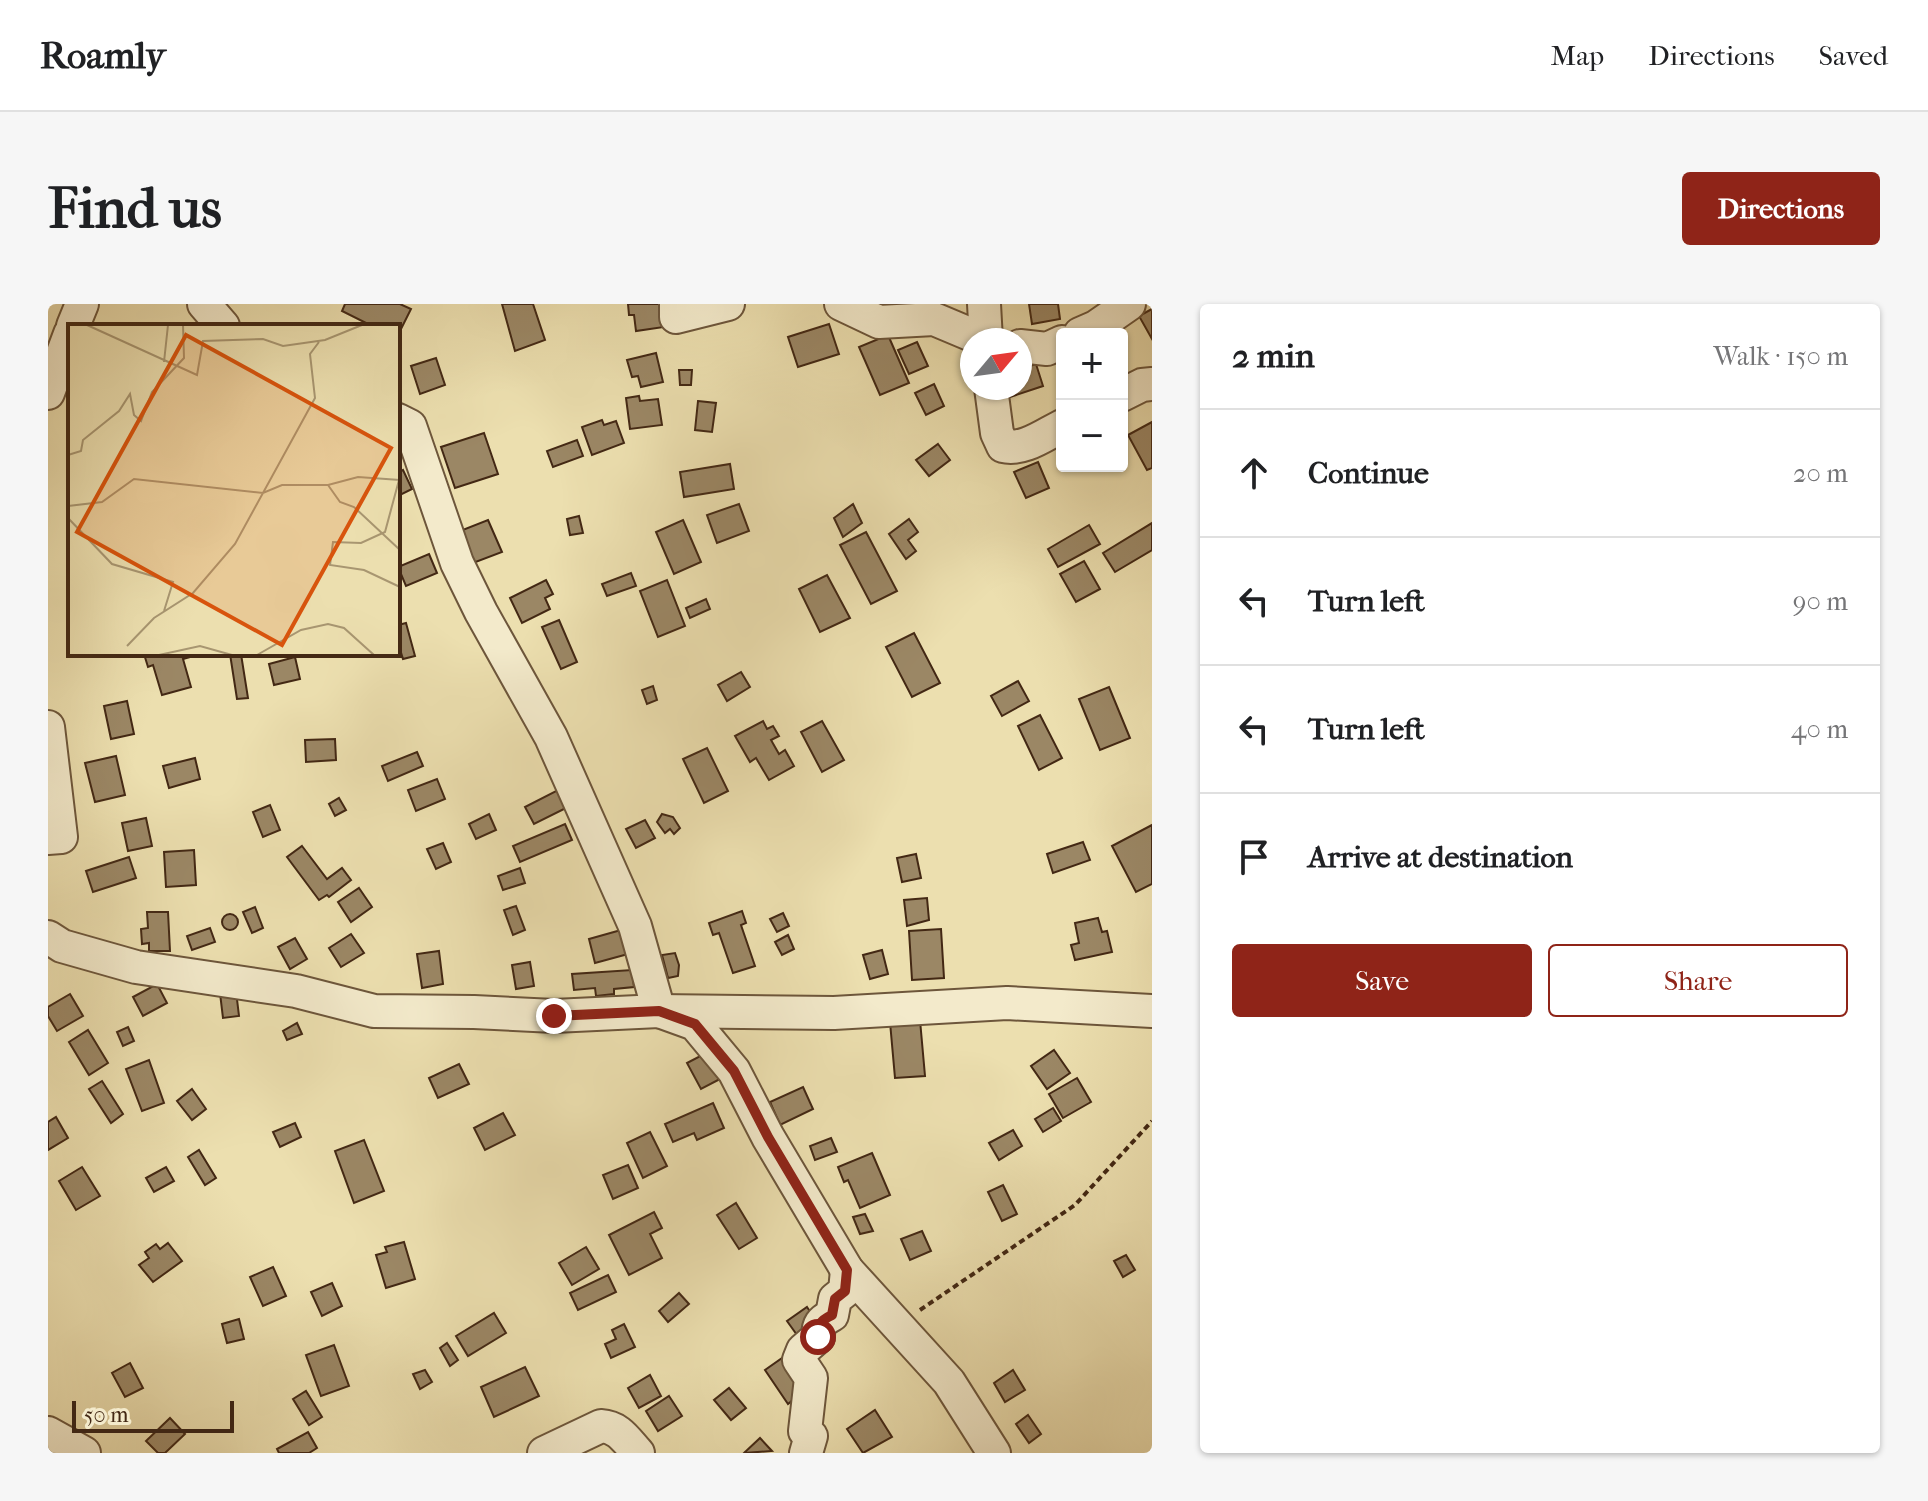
<!DOCTYPE html>
<meta charset="utf-8">
<style>
body{margin:0;font-family:"IM FELL French Canon",serif;background:#f6f6f6;color:#202124}
.controls{position:absolute;right:24px;top:24px;display:grid;overflow:hidden;border-radius:8px;box-shadow:0 2px 6px #0004}
.controls button{width:72px;height:72px;display:grid;place-items:center;padding:0;border:0;border-bottom:2px solid #e0e0e0;background:#fff;color:#202124;font:40px sans-serif}
.compass{position:absolute;left:912px;top:24px;width:72px;height:72px;border-radius:50%;background:#fff;box-shadow:0 2px 6px #0004;rotate:61deg}
.scale{position:absolute;left:24px;bottom:20px;width:162px;box-sizing:border-box;padding-left:8px;border:4px solid #432814;border-top:0;font-size:22px;line-height:28px;white-space:nowrap;color:#432814;-webkit-text-stroke:6px #f3eacb;paint-order:stroke}
.stop{position:absolute;width:24px;height:24px;margin:-18px;border:6px solid #8f2418;border-radius:50%;background:#fff}
.stop.end{background:#8f2418;border-color:#fff;box-shadow:0 2px 8px #0008}
.list{margin:0;padding:0;list-style:none}
h2{display:flex;justify-content:space-between;align-items:center;height:104px;margin:0;padding:0 32px;font-size:34px}
h2 small{font-size:26px;font-weight:400;color:#757577}
.list li{display:grid;grid-template-columns:52px 1fr auto;gap:24px;align-items:center;box-sizing:border-box;height:128px;padding:0 32px;border-top:2px solid #e0e0e0}
.list b{display:block;font-size:30px;white-space:nowrap}
.list em{font-size:26px;font-style:normal;color:#757577}
.actions{display:flex;gap:16px;padding:24px 32px}
.actions a{flex:1;padding:18px 0;border:2px solid #8f2418;border-radius:8px;text-align:center;font-size:28px;color:#8f2418}
.actions .main{background:#8f2418;color:#fff}
.icon{flex:none;width:44px;height:44px;fill:none;stroke:currentColor;stroke-width:2;stroke-linecap:round;stroke-linejoin:round}
.map{position:relative;flex:none;width:1104px;height:1149px;overflow:hidden;border-radius:8px}
header{display:flex;align-items:center;gap:48px;box-sizing:border-box;height:112px;padding:0 40px;background:#fff;border-bottom:2px solid #e0e0e0}
header strong{font-size:38px}
nav{display:flex;gap:44px;margin-inline-start:auto;font-size:28px}
.intro{display:flex;align-items:center;justify-content:space-between;box-sizing:border-box;height:192px;padding:0 48px}
h1{margin:0;font-size:56px}
.button{padding:20px 36px;border-radius:8px;background:#8f2418;color:#fff;font-size:28px;font-weight:700}
main{display:flex;gap:48px;padding:0 48px}
aside{flex:1;background:#fff;border-radius:8px;box-shadow:0 2px 6px #0004}
.map>svg:first-child{display:block}
</style>
<header>
<strong>Roamly</strong>
<nav><a>Map</a><a>Directions</a><a>Saved</a></nav>
</header>
<div class="intro"><h1>Find us</h1><a class="button">Directions</a></div>
<main>
<div class="map">
<svg width="1104" height="1149" viewBox="0 0 1104 1149">
<rect width="100%" height="100%" fill="#ecdfaf"/>
<filter id="stains"><feTurbulence type="fractalNoise" baseFrequency=".0025" numOctaves="4"/><feColorMatrix values="0 0 0 0 .2 0 0 0 0 .09 0 0 0 0 .02 0 0 0 .5 -.17"/></filter>
<radialGradient id="worn" r=".72"><stop offset=".6" stop-color="#630" stop-opacity="0"/><stop offset="1" stop-color="#630" stop-opacity=".3"/></radialGradient>
<g fill="#9b8765" stroke="#432814" stroke-width="2">
<path d="M297 0H352L363 5 350 31V22H324L294 7Z"/>
<path d="M454 0H485L497 36 467 47Z"/>
<path d="M580 0H614L616 23 588 27 586 11H581Z"/>
<path d="M981 0H1010L1012 15 984 20Z"/>
<path d="M1104 5V35L1091 12Z"/>
<path d="M781 20 791 50 750 63 740 33Z"/>
<path d="M840 31 861 79 832 91 811 43Z"/>
<path d="M869 38 880 62 861 70 850 46Z"/>
<path d="M608 49 615 78 593 83 590 72 584 73 579 56Z"/>
<path d="M388 54 397 81 372 90 363 62Z"/>
<path d="M988 60 995 82 959 94 955 84H972V65Z"/>
<path d="M631 66H644L643 81H632Z"/>
<path d="M886 80 896 102 878 111 867 89Z"/>
<path d="M591 92 592 97 610 95 614 121 582 125 578 94Z"/>
<path d="M650 97 668 99 664 128 647 126Z"/>
<path d="M554 116 556 121 568 117 576 139 544 151 534 123Z"/>
<path d="M1104 118V164L1099 166 1080 131Z"/>
<path d="M436 129 450 170 407 184 393 143Z"/>
<path d="M529 136 535 152 505 163 499 147Z"/>
<path d="M890 140 902 156 881 172 868 156Z"/>
<path d="M990 158 1001 184 978 194 966 168Z"/>
<path d="M682 160 686 185 636 193 632 168Z"/>
<path d="M355 166 364 185 350 192V169Z"/>
<path d="M691 200 701 227 669 239 659 211Z"/>
<path d="M805 200 814 219 795 233 786 214Z"/>
<path d="M531 212 535 229 522 231 519 215Z"/>
<path d="M861 215 870 228 860 236 868 247 858 255 841 230Z"/>
<path d="M440 216 454 248 425 259 412 227Z"/>
<path d="M635 216 653 258 626 270 608 228Z"/>
<path d="M1104 219V246L1067 268 1055 249Z"/>
<path d="M1041 221 1052 240 1010 263 1000 245Z"/>
<path d="M818 228 849 287 823 300 792 241Z"/>
<path d="M381 250 389 269 358 282 350 263Z"/>
<path d="M1036 257 1052 285 1028 298 1012 270Z"/>
<path d="M583 269 588 282 559 292 554 280Z"/>
<path d="M779 271 802 314 772 328 751 285Z"/>
<path d="M498 276 505 290 497 294 502 305 474 319 462 294Z"/>
<path d="M619 276 637 322 610 333 592 287Z"/>
<path d="M658 295 662 305 642 314 638 304Z"/>
<path d="M511 316 529 358 513 365 494 323Z"/>
<path d="M358 319 367 352 355 355 350 339V321Z"/>
<path d="M866 329 892 379 864 393 838 343Z"/>
<path d="M96 350H141L142 353 135 355 143 383 114 391 105 361 100 363Z"/>
<path d="M182 350H193L200 394 189 395Z"/>
<path d="M247 353 252 375 226 381 221 360Z"/>
<path d="M693 368 702 383 679 397 670 381Z"/>
<path d="M970 377 981 397 954 412 943 392Z"/>
<path d="M605 382 609 396 599 400 594 386Z"/>
<path d="M1061 383 1082 434 1052 446 1031 395Z"/>
<path d="M79 397 86 430 63 435 56 402Z"/>
<path d="M992 411 1014 454 991 466 970 422Z"/>
<path d="M715 417 719 425 725 422 731 432 723 436 731 450 737 446 746 462 721 476 708 454 702 458 687 432Z"/>
<path d="M774 417 796 456 774 468 753 428Z"/>
<path d="M287 435 288 456 258 458 257 436Z"/>
<path d="M659 444 680 487 656 499 635 455Z"/>
<path d="M369 448 375 462 340 477 334 462Z"/>
<path d="M68 452 77 491 47 498 37 459Z"/>
<path d="M147 454 152 475 121 484 115 462Z"/>
<path d="M389 475 397 495 368 507 360 486Z"/>
<path d="M510 486 518 504 486 520 477 503Z"/>
<path d="M291 494 298 506 287 512 281 500Z"/>
<path d="M222 501 232 526 215 533 205 508Z"/>
<path d="M441 510 448 526 428 535 421 520Z"/>
<path d="M614 510 625 513 632 524 626 530 622 525 617 529 609 518Z"/>
<path d="M98 514 104 542 80 547 74 519Z"/>
<path d="M597 516 607 534 588 544 578 525Z"/>
<path d="M517 520 524 536 472 558 465 542Z"/>
<path d="M1104 521V580L1088 588 1064 542Z"/>
<path d="M1035 538 1042 556 1005 569 999 550Z"/>
<path d="M395 539 403 558 388 565 379 545Z"/>
<path d="M254 542 279 575 294 564 303 576 281 593 279 591 271 596 239 553Z"/>
<path d="M146 546 148 581 118 583 116 548Z"/>
<path d="M868 550 873 574 854 578 849 554Z"/>
<path d="M81 553 88 574 45 588 38 567Z"/>
<path d="M472 564 477 579 455 586 450 572Z"/>
<path d="M311 584 324 603 303 618 290 598Z"/>
<path d="M879 594 881 616 859 622 856 596Z"/>
<path d="M468 602 477 626 465 631 456 606Z"/>
<path d="M207 603 215 624 204 629 195 608Z"/>
<path d="M694 607 698 619 693 621 707 662 685 669 671 629 665 631 661 619Z"/>
<path d="M99 608H120L122 647H101V639L94 640 93 625 100 624Z"/>
<path d="M735 609 741 622 729 628 722 615Z"/>
<circle cx="182" cy="618" r="8"/>
<path d="M1050 614 1054 628 1059 627 1064 648 1027 656 1023 641 1031 639 1027 619Z"/>
<path d="M162 624 167 638 144 646 139 632Z"/>
<path d="M893 625 896 674 864 676 861 627Z"/>
<path d="M573 626 580 650 547 659 541 635Z"/>
<path d="M303 630 316 649 293 663 281 644Z"/>
<path d="M740 631 746 645 734 651 727 638Z"/>
<path d="M247 634 259 655 242 665 230 643Z"/>
<path d="M834 646 840 670 822 675 815 651Z"/>
<path d="M391 647 395 680 374 684 369 650Z"/>
<path d="M627 649 631 661 630 672 620 674 614 651Z"/>
<path d="M482 658 486 682 468 685 464 661Z"/>
<path d="M584 666 586 683 566 685V690L548 692 547 684 526 686 524 670Z"/>
<path d="M109 680 119 699 95 712 85 693Z"/>
<path d="M188 687 191 712 175 714 172 689Z"/>
<path d="M22 690 35 712 9 727 0 712V703Z"/>
<path d="M872 716 877 772 847 774 842 718Z"/>
<path d="M249 719 254 730 239 736 235 727Z"/>
<path d="M80 723 86 737 75 742 69 728Z"/>
<path d="M40 726 60 759 41 771 21 738Z"/>
<path d="M1006 746 1022 769 999 785 983 762Z"/>
<path d="M658 749 672 775 653 785 639 759Z"/>
<path d="M101 756 116 799 94 807 78 765Z"/>
<path d="M411 760 421 780 390 794 381 774Z"/>
<path d="M1029 774 1043 798 1015 814 1001 790Z"/>
<path d="M54 777 75 810 63 819 41 785Z"/>
<path d="M755 783 765 805 732 821 722 798Z"/>
<path d="M144 785 158 805 144 816 129 797Z"/>
<path d="M665 799 676 824 649 836 646 829 625 838 617 820Z"/>
<path d="M1005 804 1013 817 995 828 987 815Z"/>
<path d="M455 809 467 831 437 846 426 824Z"/>
<path d="M8 813 20 834 0 846V818Z"/>
<path d="M247 819 253 833 232 843 225 828Z"/>
<path d="M965 826 974 842 951 856 941 839Z"/>
<path d="M602 828 619 862 595 874 579 839Z"/>
<path d="M783 834 789 848 767 856 762 842Z"/>
<path d="M316 836 336 887 306 899 287 847Z"/>
<path d="M151 846 168 874 157 881 140 853Z"/>
<path d="M824 849 842 891 812 904 800 876 796 878 790 863Z"/>
<path d="M580 861 590 884 565 895 555 871Z"/>
<path d="M34 863 52 892 28 906 11 877Z"/>
<path d="M118 863 126 877 106 888 98 874Z"/>
<path d="M955 881 969 910 954 917 940 888Z"/>
<path d="M688 899 709 934 691 945 669 911Z"/>
<path d="M606 908 614 924 602 930 614 954 581 971 561 931Z"/>
<path d="M817 910 825 927 812 930 805 913Z"/>
<path d="M874 927 883 947 862 956 853 935Z"/>
<path d="M356 938 367 975 338 984 328 951 339 948 337 943Z"/>
<path d="M120 939 134 957 105 978 91 961 101 954 97 948 108 940 112 945Z"/>
<path d="M538 943 551 965 524 981 511 959Z"/>
<path d="M1078 951 1087 966 1075 973 1066 957Z"/>
<path d="M225 963 238 992 215 1002 202 973Z"/>
<path d="M560 971 568 988 530 1006 522 989Z"/>
<path d="M284 979 294 1002 274 1012 263 988Z"/>
<path d="M631 989 641 1000 620 1018 611 1007Z"/>
<path d="M759 1003 769 1018 749 1031 739 1017Z"/>
<path d="M446 1009 458 1029 420 1052 408 1032Z"/>
<path d="M191 1015 196 1035 179 1039 174 1020Z"/>
<path d="M576 1020 587 1043 563 1054 557 1040 568 1035 564 1026Z"/>
<path d="M399 1039 410 1056 402 1062 392 1044Z"/>
<path d="M286 1041 301 1082 273 1092 258 1051Z"/>
<path d="M737 1052 758 1085 740 1100 717 1066Z"/>
<path d="M82 1059 95 1084 77 1093 64 1069Z"/>
<path d="M477 1063 491 1092 446 1113 433 1083Z"/>
<path d="M377 1066 384 1078 372 1085 365 1070Z"/>
<path d="M965 1066 977 1086 957 1098 946 1079Z"/>
<path d="M602 1071 613 1092 591 1104 580 1084Z"/>
<path d="M681 1084 698 1104 683 1116 666 1096Z"/>
<path d="M258 1087 274 1113 261 1121 245 1095Z"/>
<path d="M621 1092 634 1112 610 1127 598 1107Z"/>
<path d="M827 1106 844 1133 815 1149 799 1125Z"/>
<path d="M980 1111 993 1130 981 1139 968 1120Z"/>
<path d="M122 1114 137 1130 117 1149H110L98 1137Z"/>
<path d="M260 1128 269 1144 261 1149H231L229 1145Z"/>
<path d="M712 1134 724 1147 696 1149Z"/>
</g>
<g fill="none" stroke-linecap="round" stroke-linejoin="round">
<defs>
<g id="minor">
<path d="M156 0 175 22"/>
<path d="M628 0V13L680 0"/>
<path d="M793 0 831 18 886 15 936 36"/>
<path d="M936 0 938 36"/>
<path d="M25 22 34 0"/>
<path d="M1032 30 1048 23 1081 0"/>
<path d="M972 42 999 45 1014 38"/>
<path d="M943 84 949 129 955 142C975 147 996 131 1014 122"/>
<path d="M0 89 22 30"/>
<path d="M1074 91 1094 81 1104 80"/>
<path d="M350 116 362 122 409 259 433 308 503 433 587 622 611 707 647 720 686 767 720 833 799 966 901 1078 946 1149"/>
<path d="M0 423 13 533 0 534"/>
<path d="M0 633 14 642 88 663 248 687 326 707 426 708 506 712 611 707 786 709 959 699 1104 707"/>
<path d="M0 1129 36 1149"/>
<path d="M496 1149 553 1122C571 1123 578 1136 590 1149"/>
<path d="M758 1149 763 1132 757 1127 763 1074 751 1056 755 1046 770 1033C770 1020 773 1017 784 1011L787 995 797 987 799 966"/>
</g>
</defs>
<use href="#minor" stroke="#6d563b" stroke-width="36"/>
<path stroke="#432814" stroke-width="4" stroke-dasharray="6 4" stroke-linecap="butt" d="M872 1006 1027 901 1104 817"/>
<use href="#minor" stroke="#f3eacb" stroke-width="32"/>
</g>
<g fill="none" stroke-linecap="round" stroke-linejoin="round">
<path stroke="#8f2418" stroke-width="10" d="M506 712 611 707 647 720 686 767 720 833 799 966 797 987 787 995 784 1011C772 1017 770 1020 770 1033"/>
</g>
<g transform="translate(20 20)">
<rect width="332" height="332" fill="#ecdfaf"/>
<path fill="none" stroke="#a89671" stroke-width="2" d="M19 1 129 51 135 17 195 15 215 22 257 16 294 1M96 38 100 1M0 131 13 127 15 116 51 87 62 70 66 91 73 97 84 68 116 34 115 1M331 156 317 208 293 219 265 218 262 241 296 246 332 263M260 161 272 178 286 183 332 226M0 182 34 178 66 155 195 169 214 161H260L290 153 332 156M0 194 44 240 105 258 96 287M59 322 86 294 125 269 167 220 247 74 242 30 251 18M91 331 132 322 164 331M189 331 233 306 260 300 276 304 306 331"/>
<path fill="#d8540d" fill-opacity="0.15" stroke="#d8540d" stroke-width="4" d="M118 11 323 124 214 321 9 208Z"/>
<rect width="332" height="332" fill="none" stroke="#432814" stroke-width="4"/>
</g>
<rect width="100%" height="100%" filter="url(#stains)"/>
<rect width="100%" height="100%" fill="url(#worn)"/>
</svg>
<div class="controls">
<button>+</button>
<button>−</button>
</div>
<svg class="compass" viewBox="-18 -18 36 36"><path d="M0-13l5 13h-10z" fill="#e53935"/><path d="M0 13l5-13h-10z" fill="#757577"/></svg>
<div class="scale">50 m</div>
<div class="stop" style="left:770px;top:1033px"></div>
<div class="stop end" style="left:506px;top:712px"></div>
</div>
<aside>
<h2>2 min<small>Walk · 150 m</small></h2>
<ul class="list">
<li><svg class="icon" aria-label="ahead" viewBox="0 0 24 24"><path d="M12 20V5M6 11l6-6 6 6"/></svg><div><b>Continue</b></div><em>20 m</em></li>
<li><svg class="icon" aria-label="left" viewBox="0 0 24 24"><path d="M17 20v-9H6M10 6l-5 5 5 5"/></svg><div><b>Turn left</b></div><em>90 m</em></li>
<li><svg class="icon" aria-label="left" viewBox="0 0 24 24"><path d="M17 20v-9H6M10 6l-5 5 5 5"/></svg><div><b>Turn left</b></div><em>40 m</em></li>
<li><svg class="icon" aria-label="arrive" viewBox="0 0 24 24"><path d="M6 21V4h12l-3 4 3 4H6"/></svg><div><b>Arrive at destination</b></div></li>
</ul>
<div class="actions"><a class="main">Save</a><a>Share</a></div>
</aside>
</main>
